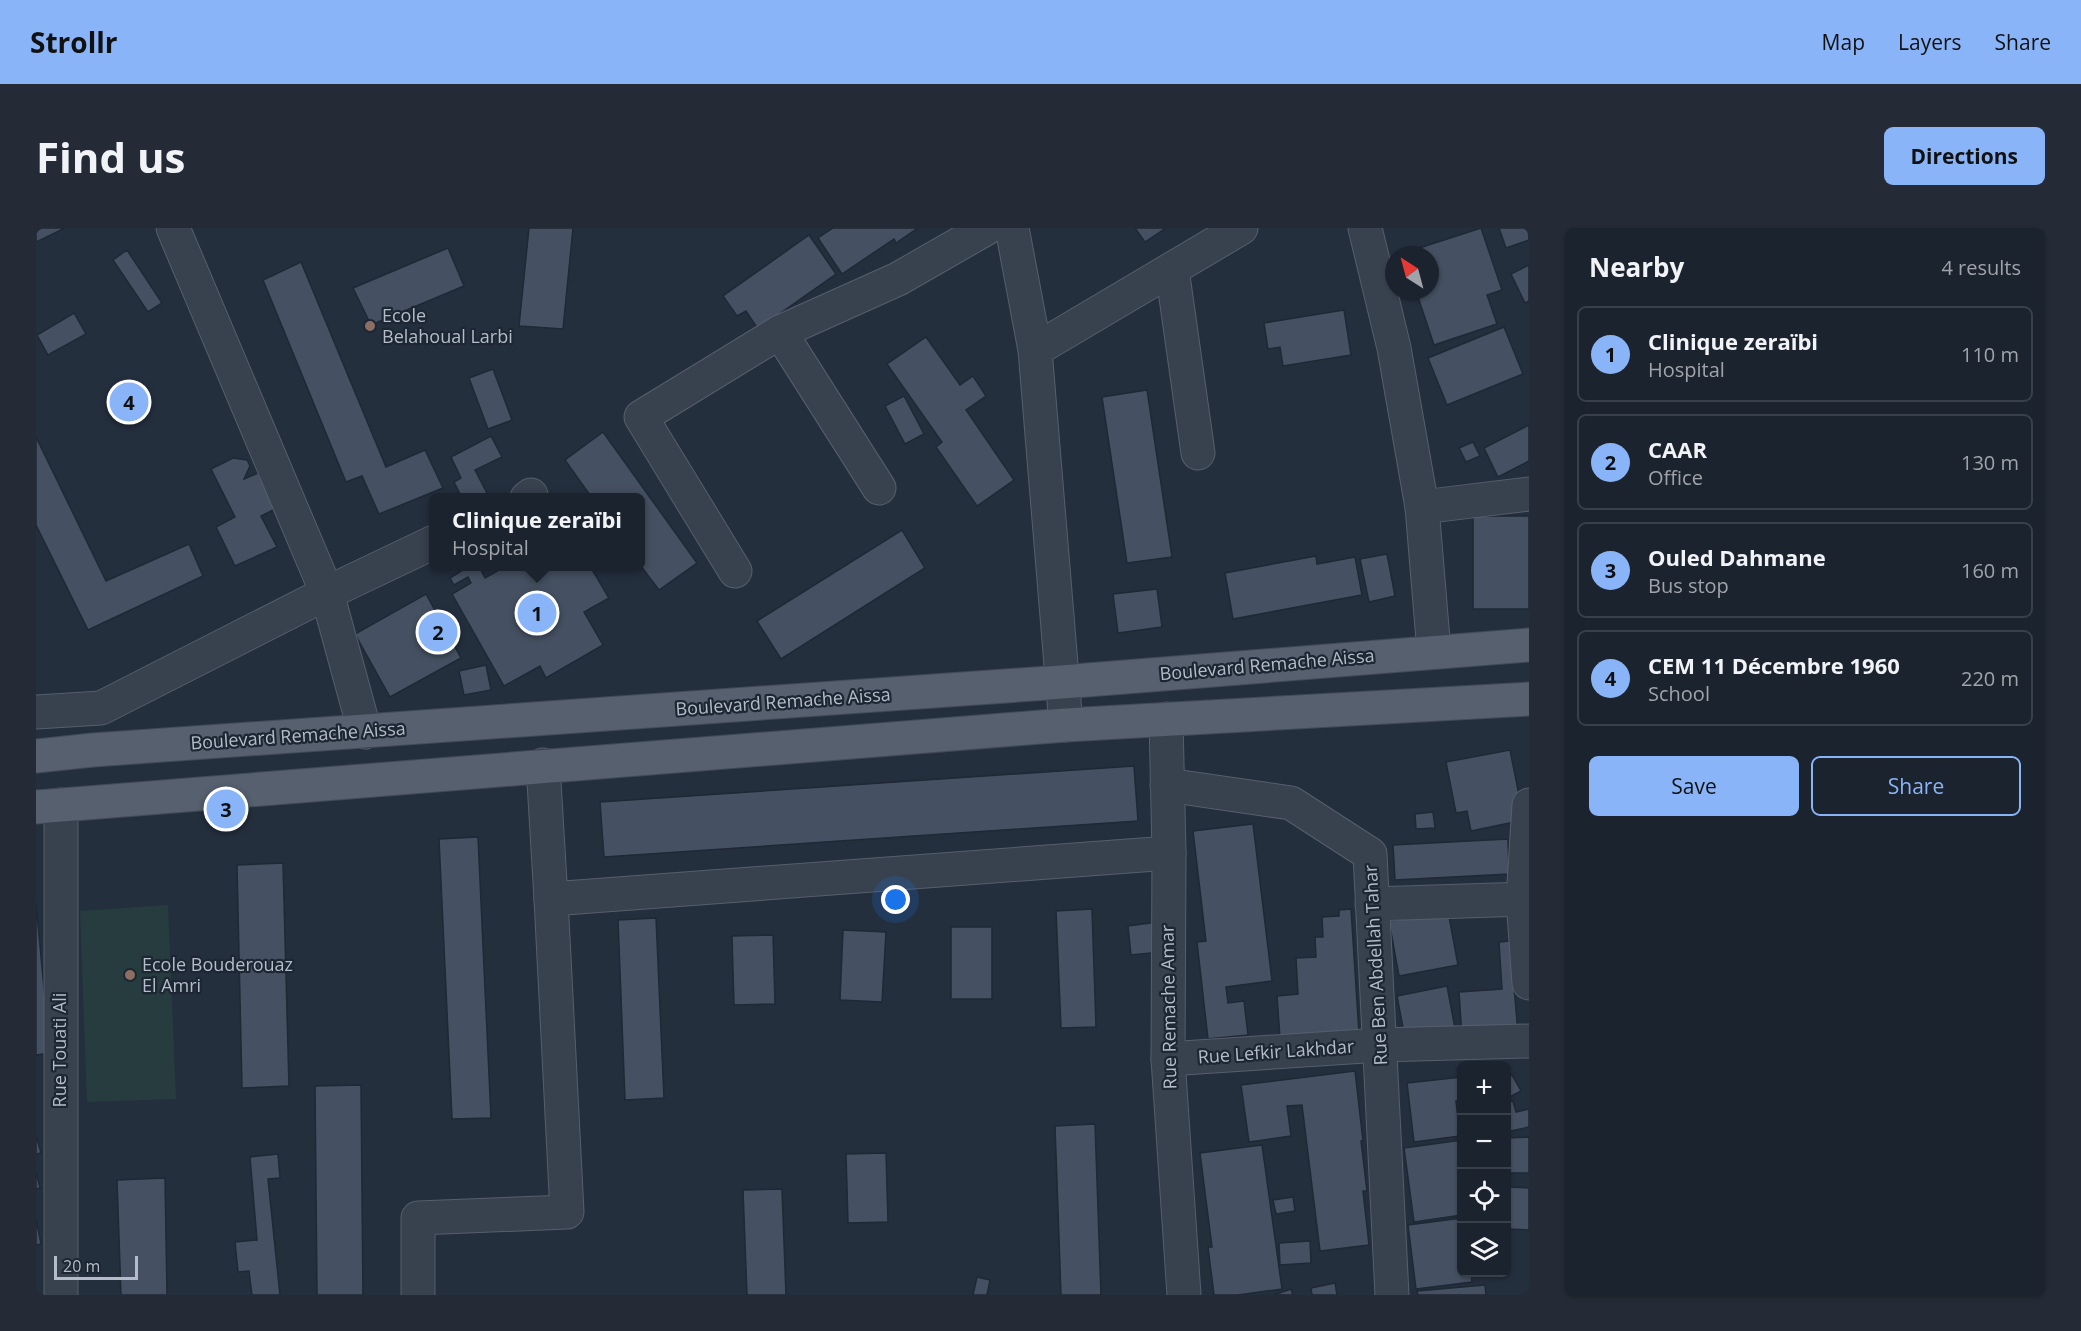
<!DOCTYPE html>
<meta charset="utf-8">
<style>
body{margin:0;font-family:"Open Sans",sans-serif;background:#242b36;color:#f1f3f6}
.controls{position:absolute;right:18px;bottom:18px;display:grid;overflow:hidden;border-radius:9px;box-shadow:0 2px 4px #0004}
.controls button{width:54px;height:54px;display:grid;place-items:center;padding:0;border:0;border-bottom:2px solid #39404a;background:#1b232e;color:#f1f3f6;font:30px sans-serif}
.compass{position:absolute;left:1349px;top:18px;width:54px;height:54px;border-radius:50%;background:#1b232e;box-shadow:0 2px 4px #0004;rotate:324deg}
.scale{position:absolute;left:18px;bottom:15px;width:84px;box-sizing:border-box;padding-left:6px;border:3px solid #b4bcc9;border-top:0;font-size:16px;line-height:21px;white-space:nowrap;color:#b4bcc9;-webkit-text-stroke:4px #1d2633;paint-order:stroke}
.you{position:absolute;left:860px;top:672px;width:21px;height:21px;margin:-15px;border:4px solid #fff;border-radius:50%;background:#1a73e8;box-shadow:0 0 0 9px #1a73e833}
.badge{display:grid;place-items:center;width:39px;height:39px;border-radius:50%;background:#8ab4f8;color:#111;font-size:20px;font-weight:700}
.pin{position:absolute;translate:-50% -50%;border:3px solid #fff;box-shadow:0 2px 6px #0006}
.popup{position:absolute;left:393px;top:265px;width:216px;height:78px;box-sizing:border-box;display:grid;place-content:center;border-radius:9px;background:#1b232e;filter:drop-shadow(0 2px 4px #0005);font-size:20px;white-space:nowrap;color:#a0a4aa}
.popup b{font-size:22px;color:#f1f3f6}
.popup::after{content:'';position:absolute;left:50%;top:100%;margin-left:-12px;border:12px solid transparent;border-top-color:#1b232e}
.list{margin:0;padding:0;list-style:none}
h2{display:flex;justify-content:space-between;align-items:center;height:78px;margin:0;padding:0 24px;font-size:26px}
h2 small{font-size:20px;font-weight:400;color:#a0a4aa}
.list li{display:grid;grid-template-columns:39px 1fr auto;gap:18px;align-items:center;box-sizing:border-box;height:96px;margin:0 12px 12px;padding:0 12px;border:2px solid #39404a;border-radius:9px}
.list b{display:block;font-size:22px;white-space:nowrap}
.list p{margin:0;font-size:20px;white-space:nowrap;color:#a0a4aa}
.list em{font-size:20px;font-style:normal;color:#a0a4aa}
.actions{display:flex;gap:12px;padding:18px 24px}
.actions a{flex:1;padding:14px 0;border:2px solid #8ab4f8;border-radius:9px;text-align:center;font-size:21px;color:#8ab4f8}
.actions .main{background:#8ab4f8;color:#111}
.icon{flex:none;width:33px;height:33px;fill:none;stroke:currentColor;stroke-width:2;stroke-linecap:round;stroke-linejoin:round}
.map{position:relative;flex:none;width:1493px;height:1067px;overflow:hidden;border-radius:9px}
header{display:flex;align-items:center;gap:36px;box-sizing:border-box;height:84px;padding:0 30px;background:#8ab4f8;color:#111}
header strong{font-size:28px}
nav{display:flex;gap:33px;margin-inline-start:auto;font-size:21px}
.intro{display:flex;align-items:center;justify-content:space-between;box-sizing:border-box;height:144px;padding:0 36px}
h1{margin:0;font-size:42px}
.button{padding:15px 27px;border-radius:9px;background:#8ab4f8;color:#111;font-size:21px;font-weight:700}
main{display:flex;gap:36px;padding:0 36px}
aside{flex:1;background:#1b232e;border-radius:9px;box-shadow:0 2px 4px #0004}
.map>svg:first-child{display:block}
</style>
<header>
<strong>Strollr</strong>
<nav><a>Map</a><a>Layers</a><a>Share</a></nav>
</header>
<div class="intro"><h1>Find us</h1><a class="button">Directions</a></div>
<main>
<div class="map">
<svg width="1493" height="1067" viewBox="0 0 1493 1067">
<rect width="100%" height="100%" fill="#242f3e"/>
<path fill="#263c3f" d="M132 677 140 871 51 874 44 683Z"/>
<g fill="#455162" stroke="#1f2835" stroke-width="1.5">
<path d="M0 0H29L0 14Z"/>
<path d="M493 0H537L527 101 483 98Z"/>
<path d="M797 0H882L860 15 858 11 806 46 782 10Z"/>
<path d="M1099 0H1130L1109 14Z"/>
<path d="M1445 0 1466 62 1451 67 1461 96 1398 117 1380 63H1394V27H1369L1368 25Z"/>
<path d="M1463 0H1492L1493 12 1470 20Z"/>
<path d="M773 7 800 46 722 101 710 83 701 88 687 68Z"/>
<path d="M412 20 428 58 335 97 317 60Z"/>
<path d="M91 22 126 75 112 84 77 32Z"/>
<path d="M265 34 350 239 389 222 407 260 343 286 326 248 310 254 227 52Z"/>
<path d="M1493 37V73L1489 75 1475 46Z"/>
<path d="M1308 82 1315 127 1247 138 1244 119 1232 121 1228 95Z"/>
<path d="M38 85 50 106 12 127 1 107Z"/>
<path d="M1468 99 1487 146 1411 177 1392 130Z"/>
<path d="M890 109 924 157 937 148 950 168 930 182 978 252 941 278 900 219 906 214 851 136Z"/>
<path d="M457 141 476 192 452 201 433 150Z"/>
<path d="M1111 162 1136 329 1091 335 1066 169Z"/>
<path d="M868 168 888 206 869 216 849 178Z"/>
<path d="M1493 197V233L1462 249 1448 220Z"/>
<path d="M567 204 661 335 623 362 604 337V270H556L529 232Z"/>
<path d="M455 208 466 229 439 242 452 267 446 270H426L418 254 425 250 415 229Z"/>
<path d="M0 209 70 353 153 316 167 348 52 402 0 297Z"/>
<path d="M1437 214 1444 228 1430 234 1423 220Z"/>
<path d="M197 230 211 232 214 238 208 251 222 245 239 281 225 288 241 319 199 338 180 299 199 289 175 241Z"/>
<rect x="1437" y="288" width="56" height="93"/>
<path d="M866 302 889 340 745 431 721 393Z"/>
<path d="M1351 326 1359 368 1333 374 1324 331Z"/>
<path d="M1280 328 1281 336 1319 329 1326 367 1197 391 1189 345Z"/>
<path d="M433 338H443L449 350 470 338H554L573 370 548 384 567 417 510 450 504 438 468 458 416 366 435 355 432 349 418 357 414 350Z"/>
<path d="M1121 361 1126 399 1082 405 1077 366Z"/>
<path d="M390 366 425 430 354 469 319 406Z"/>
<path d="M450 437 455 462 428 467 423 443Z"/>
<path d="M1474 522 1488 592 1435 603 1431 583 1420 585 1410 534Z"/>
<path d="M1098 538 1102 593 568 629 564 574Z"/>
<path d="M1397 584 1399 600 1380 601 1379 586Z"/>
<path d="M1217 596 1236 753 1190 759 1192 775 1208 773 1212 807 1172 811 1161 714 1170 713 1157 603Z"/>
<path d="M442 609 455 890 416 891 403 611Z"/>
<path d="M1472 611 1473 646 1359 652 1357 617Z"/>
<path d="M247 635 253 858 206 860 201 637Z"/>
<path d="M0 675 14 825 0 827Z"/>
<path d="M1056 681 1060 799 1025 800 1020 683Z"/>
<path d="M1315 681 1323 805 1244 810 1241 768 1262 766 1260 730 1280 729 1279 709H1287L1286 689 1303 688V682Z"/>
<path d="M1412 683 1422 737 1363 748 1353 693Z"/>
<path d="M620 690 628 870 589 872 582 692Z"/>
<path d="M1122 694 1125 724 1095 727 1092 698Z"/>
<rect x="915" y="699" width="41" height="72"/>
<path d="M807 702 850 704 846 774 804 772Z"/>
<path d="M737 707 739 776 698 777 696 708Z"/>
<path d="M1474 713 1482 805 1426 809 1423 764 1466 761 1463 714Z"/>
<path d="M1411 758 1419 800 1369 810 1361 768Z"/>
<path d="M1319 843 1327 913H1325L1331 963H1327L1333 1017 1284 1023 1266 877 1251 878 1255 908 1213 914 1205 857Z"/>
<path d="M1476 847 1485 863 1470 871V850Z"/>
<path d="M1426 849V873H1420L1424 908 1378 914 1371 855Z"/>
<path d="M325 857 327 1067H281L279 858Z"/>
<path d="M1477 873 1480 884 1493 881V899L1470 904V874Z"/>
<path d="M1059 896 1065 1067H1025L1019 898Z"/>
<path d="M0 907 5 925 0 926Z"/>
<path d="M1493 909V945H1470V910Z"/>
<path d="M1426 912V987L1378 994 1368 920Z"/>
<path d="M1226 917 1246 1061 1202 1067H1178L1172 1019H1176L1164 925Z"/>
<path d="M850 925 852 994 812 995 810 926Z"/>
<path d="M242 926 244 950 232 951 244 1067H216L213 1043 202 1044 199 1014 221 1012 214 929Z"/>
<path d="M0 943 4 960 0 961Z"/>
<path d="M129 950 131 1067H85L81 952Z"/>
<path d="M1470 959 1493 960V1002L1470 1001Z"/>
<path d="M746 961 750 1067H711L707 962Z"/>
<path d="M1257 969 1259 983 1240 986 1237 972Z"/>
<path d="M1426 990V1044H1435L1436 1054 1380 1061 1372 997Z"/>
<path d="M0 991 5 1016 0 1017Z"/>
<path d="M1274 1013 1275 1035 1244 1037 1243 1015Z"/>
<path d="M941 1049 954 1052 951 1067H937Z"/>
<path d="M1299 1055 1301 1067H1276L1275 1060Z"/>
<path d="M1449 1057 1450 1067H1382L1381 1063Z"/>
<path d="M1255 1061 1257 1067H1238Z"/>
</g>
<g fill="none" stroke-linecap="round" stroke-linejoin="round">
<defs>
<g id="minor">
<path d="M137 0 291 365 329 504"/>
<path d="M976 0 999 122 1030 497"/>
<path d="M1329 0 1358 120 1386 279 1398 424"/>
<path d="M1136 41 1162 225"/>
<path d="M744 104 843 260"/>
<path d="M999 122 1205 0"/>
<path d="M491 270 495 267"/>
<path d="M1386 279 1493 266"/>
<path d="M699 343 605 189 744 104 862 51 951 0"/>
<path d="M0 484 65 480 291 365 398 314"/>
<path d="M1130 491 1133 625 1132 831 1148 1067"/>
<path d="M507 537 515 671 1133 625"/>
<path d="M1131 557 1255 575 1334 626 1356 1067"/>
<path d="M1493 577 1487 671 1493 755"/>
<path d="M1336 676 1493 671"/>
<path d="M1132 831 1344 817 1493 813"/>
<path d="M25 1067V577"/>
<path d="M382 1067V990L531 984 515 671"/>
</g>
<g id="major">
<path d="M0 528 57 522 1026 454 1493 417"/>
<path d="M0 579 1030 497 1493 471"/>
</g>
</defs>
<use href="#minor" stroke="#565f6c" stroke-width="35"/>
<use href="#major" stroke="#414a57" stroke-width="35"/>
<use href="#minor" stroke="#38414e" stroke-width="33"/>
<use href="#major" stroke="#56606e" stroke-width="33"/>
</g>
<g fill="#8d6e63" stroke="#1d2633" stroke-width="2">
<circle cx="334" cy="98" r="6"/>
<circle cx="94" cy="747" r="6"/>
</g>
<g text-anchor="middle" stroke-width="4.5" stroke-linejoin="round" paint-order="stroke">
<g font-size="18" fill="#b4bcc9" stroke="#1d2633" text-anchor="start">
<text x="346" y="94">Ecole<tspan x="346" dy="21">Belahoual Larbi</tspan></text>
<text x="106" y="743">Ecole Bouderouaz<tspan x="106" dy="21">El Amri</tspan></text>
</g>
<g font-size="18" fill="#b4bcc9" stroke="#1d2633">
<text transform="translate(1231 437) rotate(-5)" y="6">Boulevard Remache Aissa</text>
<text transform="translate(747 474) rotate(-4)" y="6">Boulevard Remache Aissa</text>
<text transform="translate(262 508) rotate(-4)" y="6">Boulevard Remache Aissa</text>
<text transform="translate(1340 737) rotate(-93)" y="6">Rue Ben Abdellah Tahar</text>
<text transform="translate(1133 779) rotate(-91)" y="6">Rue Remache Amar</text>
<text transform="translate(24 822) rotate(-90)" y="6">Rue Touati Ali</text>
<text transform="translate(1240 824) rotate(-4)" y="6">Rue Lefkir Lakhdar</text>
</g>
</g>
</svg>
<div class="controls">
<button>+</button>
<button>−</button>
<button><svg class="icon" aria-label="locate" viewBox="0 0 24 24"><circle cx="12" cy="12" r="6"/><path d="M12 2v4M12 18v4M2 12h4M18 12h4"/></svg></button>
<button><svg class="icon" aria-label="layers" viewBox="0 0 24 24"><path d="M12 4l9 5-9 5-9-5zM3 14l9 5 9-5"/></svg></button>
</div>
<svg class="compass" viewBox="-18 -18 36 36"><path d="M0-13l5 13h-10z" fill="#e53935"/><path d="M0 13l5-13h-10z" fill="#a0a4aa"/></svg>
<div class="scale">20 m</div>
<div class="you"></div>
<div class="pin badge" style="left:501px;top:385px">1</div>
<div class="popup"><b>Clinique zeraïbi</b>Hospital</div>
<div class="pin badge" style="left:402px;top:404px">2</div>
<div class="pin badge" style="left:190px;top:581px">3</div>
<div class="pin badge" style="left:93px;top:174px">4</div>
</div>
<aside>
<h2>Nearby<small>4 results</small></h2>
<ul class="list">
<li><span class="badge">1</span><div><b>Clinique zeraïbi</b><p>Hospital</p></div><em>110 m</em></li>
<li><span class="badge">2</span><div><b>CAAR</b><p>Office</p></div><em>130 m</em></li>
<li><span class="badge">3</span><div><b>Ouled Dahmane</b><p>Bus stop</p></div><em>160 m</em></li>
<li><span class="badge">4</span><div><b>CEM 11 Décembre 1960</b><p>School</p></div><em>220 m</em></li>
</ul>
<div class="actions"><a class="main">Save</a><a>Share</a></div>
</aside>
</main>
